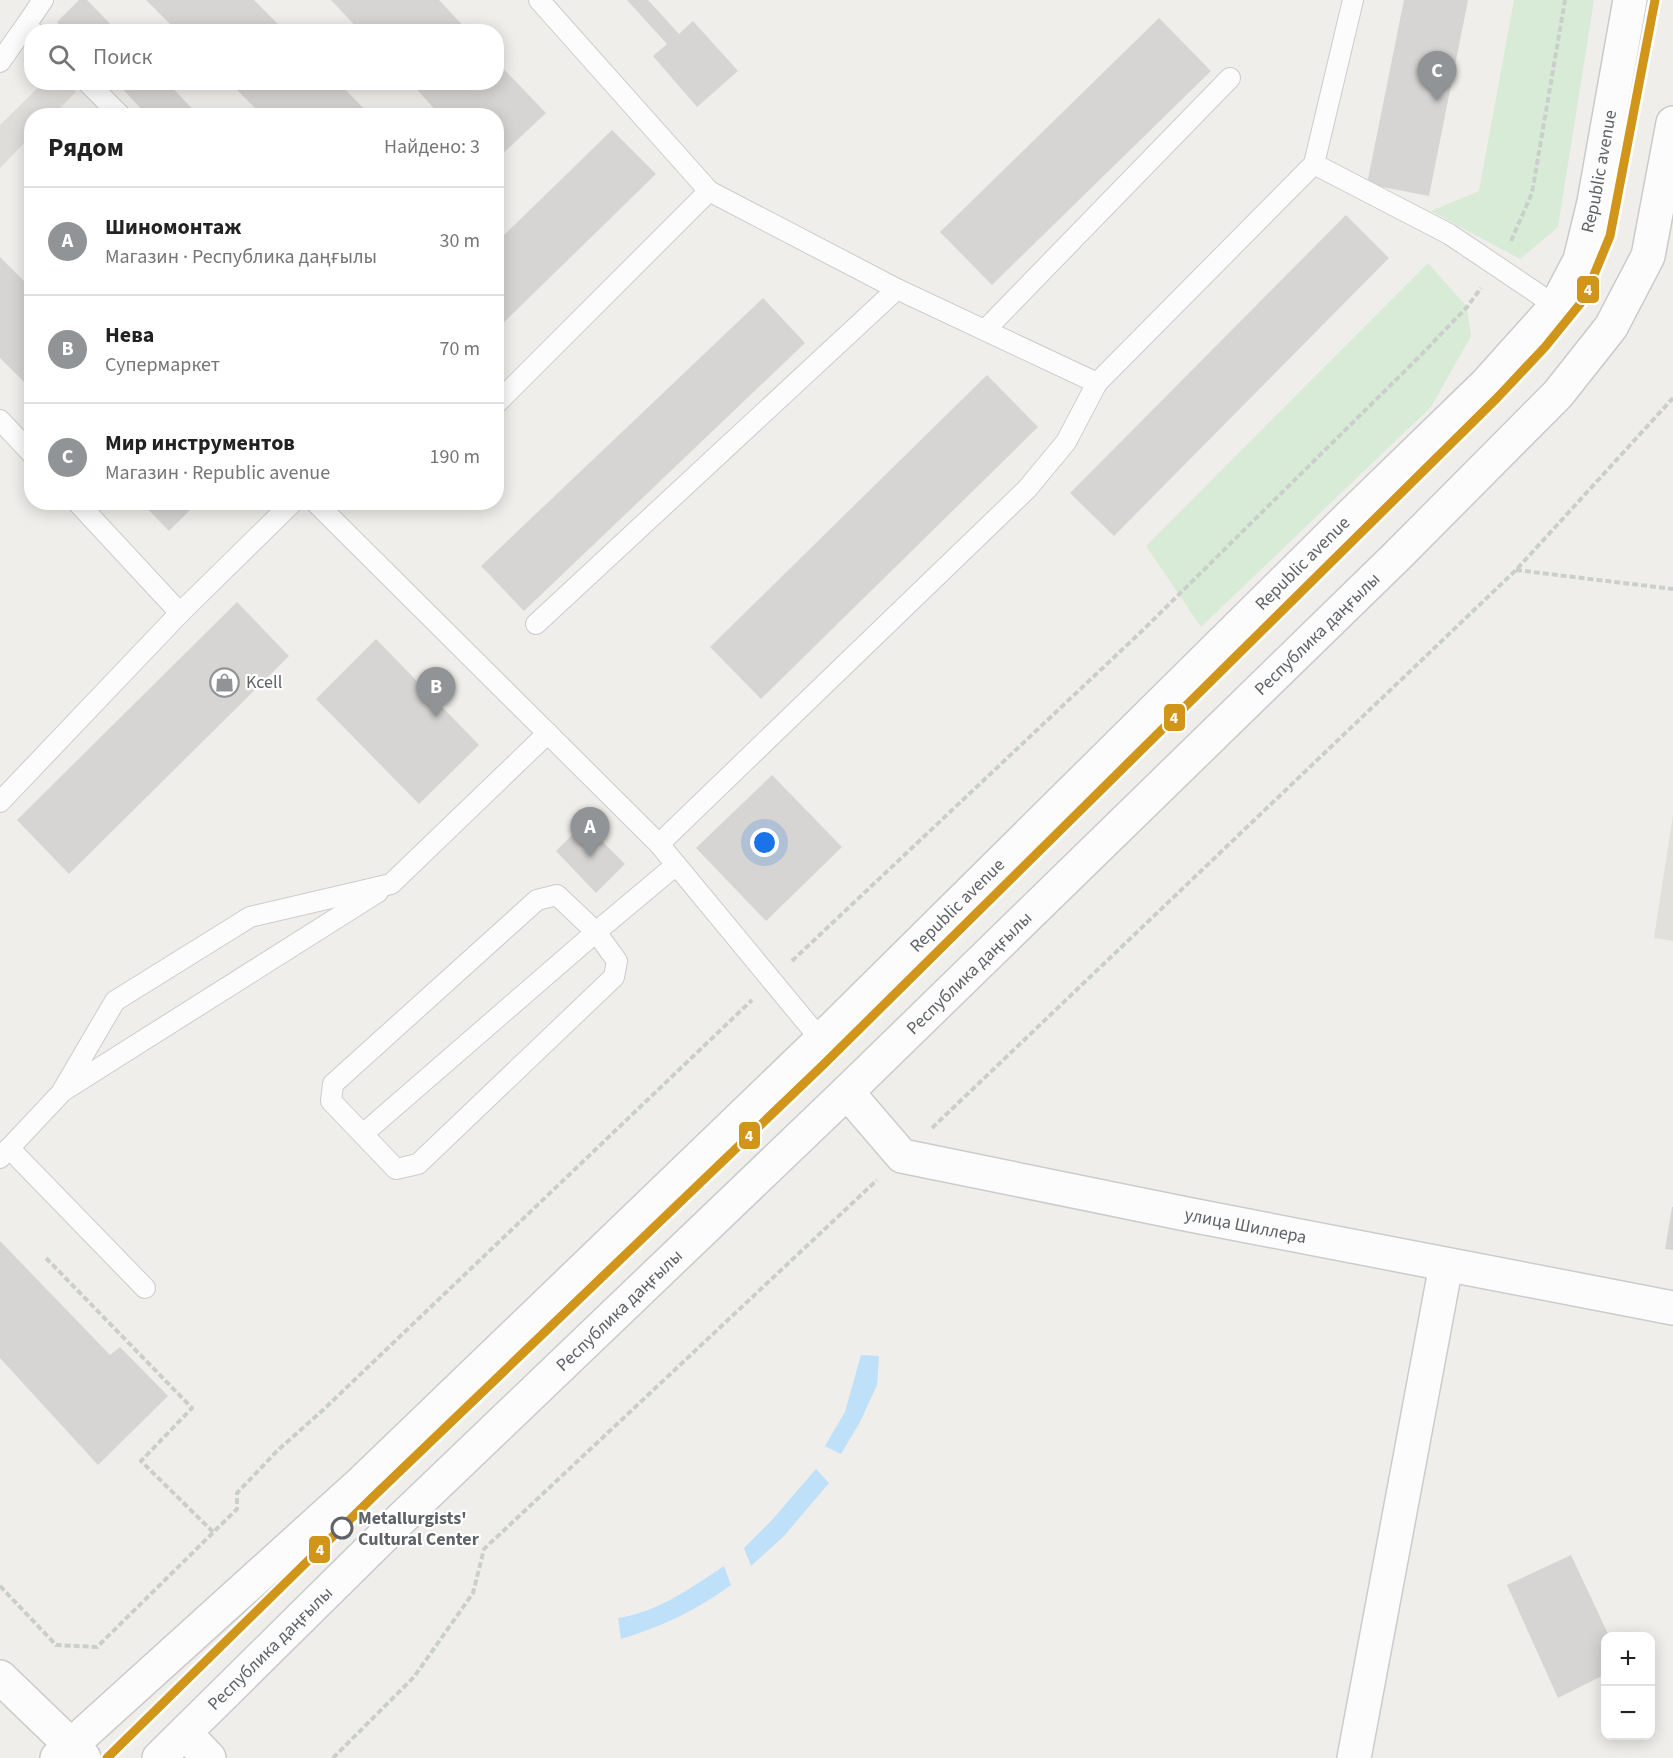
<!DOCTYPE html>
<html lang="ru">
<meta charset="utf-8">
<style>
body{margin:0;font-family:"Source Sans 3",sans-serif;background:#f6f6f6;color:#222}
.controls{position:absolute;right:18px;bottom:18px;display:grid;overflow:hidden;border-radius:12px;box-shadow:0 3px 15px #0003}
.controls button{width:54px;height:54px;display:grid;place-items:center;padding:0;border:0;border-bottom:2px solid #e0e0e0;background:#fff;color:#222;font:30px sans-serif}
.you{position:absolute;left:765px;top:843px;width:21px;height:21px;margin:-15px;border:4px solid #fff;border-radius:50%;background:#1a73e8;box-shadow:0 0 0 9px #1a73e833}
.badge{display:grid;place-items:center;width:39px;height:39px;border-radius:50%;background:#919496;color:#fff;font-size:20px;font-weight:700}
.pin{position:absolute;translate:-50% -50px;filter:drop-shadow(0 2px 3px #0008)}
.pin::after{content:'';position:absolute;top:32px;width:21px;height:18px;background:inherit;clip-path:polygon(0 0,100% 0,50% 100%)}
.list{margin:0;padding:0;list-style:none}
h2{display:flex;justify-content:space-between;align-items:center;height:78px;margin:0;padding:0 24px;font-size:26px}
h2 small{font-size:20px;font-weight:400;color:#767676}
.list li{display:grid;grid-template-columns:39px 1fr auto;gap:18px;align-items:center;box-sizing:border-box;height:108px;padding:0 24px;border-top:2px solid #e0e0e0}
.list b{display:block;font-size:22px;white-space:nowrap}
.list p{margin:0;font-size:20px;white-space:nowrap;color:#767676}
.list em{font-size:20px;font-style:normal;color:#767676}
.icon{flex:none;width:33px;height:33px;fill:none;stroke:currentColor;stroke-width:2;stroke-linecap:round;stroke-linejoin:round}
.map{position:relative;flex:none;width:1673px;height:1758px;overflow:hidden}
.search{position:absolute;background:#fff;box-shadow:0 3px 15px #0003;left:24px;top:24px;width:480px;height:66px;display:flex;align-items:center;gap:15px;box-sizing:border-box;padding:0 21px;border-radius:24px;color:#767676;font-size:22px}
.panel{position:absolute;background:#fff;box-shadow:0 3px 15px #0003;left:24px;top:108px;width:480px;height:402px;border-radius:24px}
.map>svg:first-child{display:block}
</style>
<div class="map">
<svg width="1673" height="1758" viewBox="0 0 1673 1758">
<rect width="100%" height="100%" fill="#efeeea"/>
<path fill="#dfddda" d="M43 83H67L76 92 53 115 32 116 31 136 0 168V125Z"/>
<path fill="#e2e0da" d="M1673 815V941L1654 938Z"/>
<g fill="#d8ebd6">
<path d="M1514 0H1594L1558 227 1520 259 1431 211 1479 191Z"/>
<path d="M1428 263 1467 307 1471 336 1431 407 1201 627 1146 546Z"/>
</g>
<g fill="#bfe0f9">
<path d="M861 1355 879 1356 877 1385 860 1422 841 1454 825 1446 845 1412Z"/>
<path d="M816 1469 829 1483 784 1536 751 1566 744 1548 772 1520Z"/>
<path d="M724 1566 731 1585C697 1610 661 1627 621 1639L618 1618C658 1612 691 1588 724 1566Z"/>
</g>
<g fill="#d6d5d3">
<path d="M79 0H87L118 32H66L57 22Z"/>
<path d="M146 0H254L286 32H178Z"/>
<path d="M331 0H439L469 32H361Z"/>
<path d="M627 0H648L679 34 693 21 738 71 697 107 653 56 667 44Z"/>
<path d="M1404 0H1468L1429 196 1367 184Z"/>
<path d="M1159 18 1211 71 992 285 940 232Z"/>
<path d="M496 61 546 113 496 160V116H441L410 82H496Z"/>
<path d="M116 82H167L199 116H148Z"/>
<path d="M229 82H338L371 116H263Z"/>
<path d="M612 130 656 174 496 330V243Z"/>
<path d="M1346 215 1389 258 1114 536 1070 493Z"/>
<path d="M0 257 32 289V390L0 358Z"/>
<path d="M763 298 805 343 524 611 481 566Z"/>
<path d="M987 375 1038 427 761 699 710 647Z"/>
<path d="M141 502H198L169 531Z"/>
<path d="M237 602 289 656 69 874 17 820Z"/>
<path d="M376 639 479 745 419 804 316 699Z"/>
<path d="M772 775 842 847 766 921 696 848Z"/>
<path d="M584 823 625 864 596 893 556 851Z"/>
<path d="M1672 1207H1673V1250L1665 1249Z"/>
<path d="M0 1241 110 1355 120 1347 168 1396 98 1465 0 1358Z"/>
<path d="M1571 1555 1609 1636H1606V1674L1558 1698 1507 1585Z"/>
</g>
<g fill="none" stroke-linecap="round" stroke-linejoin="round">
<defs>
<g id="service">
<path d="M539 0 709 191"/>
<path d="M1353 0 1314 164 1449 234 1556 306"/>
<path d="M33 32 26 25 43 0"/>
<path d="M0 62 26 25"/>
<path d="M87 82 121 116"/>
<path d="M985 330 1230 78"/>
<path d="M496 404 709 191 897 289 1097 383"/>
<path d="M0 420 32 454"/>
<path d="M315 502 659 844 821 1040"/>
<path d="M180 613 293 502"/>
<path d="M536 624 897 289"/>
<path d="M0 802 180 613 77 502"/>
<path d="M659 844 1027 489 1066 442 1097 383 1314 164"/>
<path d="M557 895 596 932 617 961 614 977 418 1164 396 1169 331 1101 333 1084 537 900Z"/>
<path d="M63 1091 378 892"/>
<path d="M363 1134 596 932 676 865"/>
<path d="M9 1148 145 1288"/>
<path d="M0 1158 61 1093 115 1001 250 917 391 884 548 733"/>
</g>
<g id="minor">
<path id="s1" d="M847 1092 902 1156 1186 1214 1673 1308"/>
<path d="M185 1733 209 1758"/>
<path d="M1354 1758 1446 1265"/>
</g>
<g id="secondary">
<path d="M0 1677 84 1758"/>
<path id="s2" d="M57 1758 363 1481 821 1040 1352 514 1486 384 1556 306 1580 260 1594 202 1630 0"/>
<path id="s3" d="M159 1758 400 1520 847 1092 1397 556 1558 394 1611 327 1648 256 1673 123"/>
</g>
</defs>
<use href="#service" stroke="#cbcccc" stroke-width="22"/>
<use href="#minor" stroke="#cbcccc" stroke-width="36"/>
<use href="#secondary" stroke="#cacacb" stroke-width="36"/>
<g stroke="#cacfcc" stroke-width="4" stroke-dasharray="6 3" stroke-linecap="butt">
<path d="M1511 241 1532 193 1565 0"/>
<path d="M1516 570 1673 589"/>
<path d="M792 961 1143 630 1418 358 1467 307 1481 288"/>
<path d="M932 1128 1516 570 1673 398"/>
<path d="M46 1258 192 1408 141 1461 213 1532"/>
<path d="M0 1586 56 1645 97 1647 237 1509V1493L278 1450 323 1410 752 1000"/>
<path d="M333 1758 414 1677 473 1593 484 1549 877 1180"/>
</g>
<use href="#service" stroke="#fdfcfc" stroke-width="20"/>
<use href="#minor" stroke="#fdfcfc" stroke-width="33"/>
<use href="#secondary" stroke="#fdfcfc" stroke-width="33"/>
<defs>
<path id="tram-1" d="M107 1758 375 1495 823 1065 1497 398 1545 347 1584 299 1610 236 1655 0"/>
</defs>
<use href="#tram-1" stroke="#fff" stroke-width="14"/>
<use href="#tram-1" stroke="#d1951a" stroke-width="9"/>
</g>
<defs>
<symbol id="shop-ring" viewBox="-11 -11 22 22"><circle r="9.5" fill="#fff" stroke="#919496" stroke-width="1.5"/><path d="M-5-2.5h2.3a2.7 3.5 0 0 1 5.4 0H5L5.5 6h-11ZM-1.5-2.5h3a1.5 2.3 0 0 0-3 0Z" fill="#919496"/></symbol>
</defs>
<g fill-rule="evenodd">
<use href="#shop-ring" x="208" y="666" width="33" height="33"/>
</g>
<circle fill="#fff" stroke="#5f6368" stroke-width="3" cx="342" cy="1528" r="10"/>
<g text-anchor="middle" stroke-width="4.5" stroke-linejoin="round" paint-order="stroke">
<g font-size="18" fill="#5f6368" stroke="#fff">
<text dy="6" stroke="none"><textPath href="#s2" startOffset="2230">Republic avenue</textPath></text>
<text dy="6" stroke="none"><textPath href="#s2" startOffset="1726">Republic avenue</textPath></text>
<text dy="6" stroke="none"><textPath href="#s3" startOffset="1614">Республика даңғылы</textPath></text>
<text dy="6" stroke="none"><textPath href="#s2" startOffset="1240">Republic avenue</textPath></text>
<text dy="6" stroke="none"><textPath href="#s3" startOffset="1128">Республика даңғылы</textPath></text>
<text dy="6" stroke="none"><textPath href="#s1" startOffset="435">улица Шиллера</textPath></text>
<text dy="6" stroke="none"><textPath href="#s3" startOffset="642">Республика даңғылы</textPath></text>
<text dy="6" stroke="none"><textPath href="#s3" startOffset="156">Республика даңғылы</textPath></text>
</g>
<g font-size="18" fill="#5f6368" stroke="#fff" text-anchor="start">
<text x="246" y="688">Kcell</text>
</g>
<g font-size="18" font-weight="bold" fill="#5f6368" stroke="#fff" text-anchor="start">
<text x="358" y="1524">Metallurgists'<tspan x="358" dy="21">Cultural Center</tspan></text>
</g>
</g>
<g stroke="#fff" stroke-width="2">
<rect x="1576" y="275" width="24" height="29" rx="6" fill="#d1951a"/>
<rect x="1163" y="703" width="23" height="29" rx="6" fill="#d1951a"/>
<rect x="738" y="1121" width="23" height="29" rx="6" fill="#d1951a"/>
<rect x="308" y="1535" width="23" height="29" rx="6" fill="#d1951a"/>
</g>
<g font-size="16" text-anchor="middle" font-weight="bold" fill="#fff">
<text x="1588" y="295">4</text>
<text x="1174" y="723">4</text>
<text x="749" y="1141">4</text>
<text x="320" y="1555">4</text>
</g>
</svg>
<div class="controls">
<button>+</button>
<button>−</button>
</div>
<div class="you"></div>
<div class="pin badge" style="left:590px;top:857px">A</div>
<div class="pin badge" style="left:436px;top:717px">B</div>
<div class="pin badge" style="left:1437px;top:101px">C</div>
<div class="search"><svg class="icon" aria-label="search" viewBox="0 0 24 24"><circle cx="10" cy="10" r="6"/><path d="M15 15l6 6"/></svg>Поиск</div>
<section class="panel">
<h2>Рядом<small>Найдено: 3</small></h2>
<ul class="list">
<li><span class="badge">A</span><div><b>Шиномонтаж</b><p>Магазин · Республика даңғылы</p></div><em>30 m</em></li>
<li><span class="badge">B</span><div><b>Нева</b><p>Супермаркет</p></div><em>70 m</em></li>
<li><span class="badge">C</span><div><b>Мир инструментов</b><p>Магазин · Republic avenue</p></div><em>190 m</em></li>
</ul>
</section>
</div>
